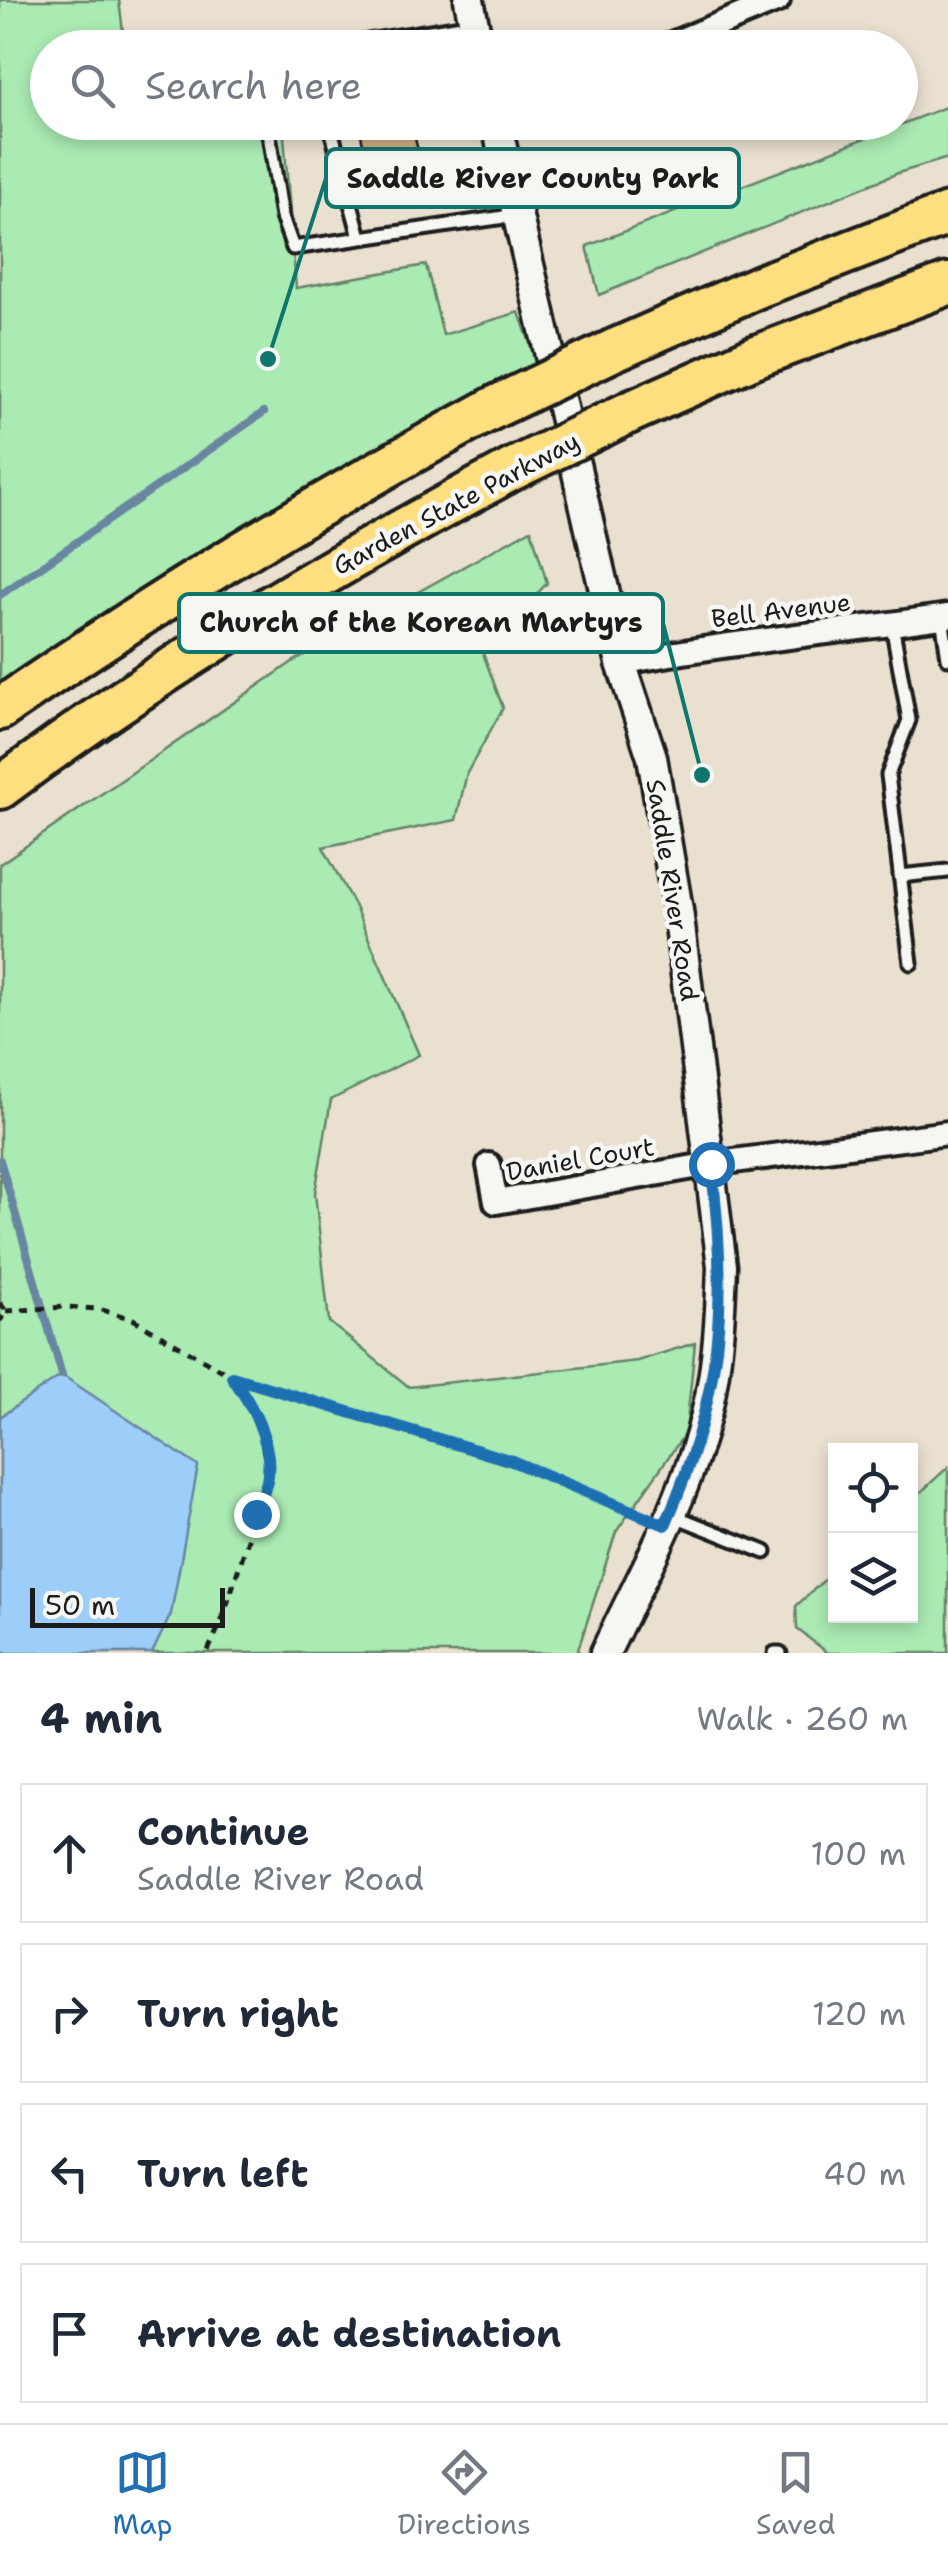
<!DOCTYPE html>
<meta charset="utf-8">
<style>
body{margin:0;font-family:"Shantell Sans",sans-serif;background:#f2f2f3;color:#1f2937}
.controls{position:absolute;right:30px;bottom:30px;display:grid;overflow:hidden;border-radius:0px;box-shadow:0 5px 15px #0003}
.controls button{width:90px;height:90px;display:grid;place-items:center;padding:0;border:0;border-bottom:2px solid #e0e1e3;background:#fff;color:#1f2937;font:50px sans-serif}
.scale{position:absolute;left:30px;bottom:25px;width:195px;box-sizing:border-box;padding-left:10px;border:5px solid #1c1c1c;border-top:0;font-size:28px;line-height:35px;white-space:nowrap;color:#1c1c1c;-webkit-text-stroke:8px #f6f6f2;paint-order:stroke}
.stop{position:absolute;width:30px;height:30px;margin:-22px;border:8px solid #1f6fb2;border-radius:50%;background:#fff}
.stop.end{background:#1f6fb2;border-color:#fff;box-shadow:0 2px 10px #0008}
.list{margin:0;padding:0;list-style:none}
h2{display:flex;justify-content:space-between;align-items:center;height:130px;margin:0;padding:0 40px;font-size:42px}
h2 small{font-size:32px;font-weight:400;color:#747a83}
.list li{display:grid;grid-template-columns:65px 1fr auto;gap:30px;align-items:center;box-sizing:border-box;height:140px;margin:0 20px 20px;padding:0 20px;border:2px solid #e0e1e3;border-radius:0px}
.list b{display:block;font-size:38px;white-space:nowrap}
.list p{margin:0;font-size:32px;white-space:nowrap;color:#747a83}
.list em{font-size:32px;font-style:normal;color:#747a83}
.icon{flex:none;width:55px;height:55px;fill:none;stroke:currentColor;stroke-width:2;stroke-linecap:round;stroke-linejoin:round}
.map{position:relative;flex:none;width:948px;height:1653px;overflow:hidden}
.search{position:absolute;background:#fff;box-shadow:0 5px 15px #0003;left:30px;right:30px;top:30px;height:110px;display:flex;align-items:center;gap:25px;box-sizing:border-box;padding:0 35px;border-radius:55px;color:#747a83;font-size:38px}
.sheet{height:770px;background:#fff}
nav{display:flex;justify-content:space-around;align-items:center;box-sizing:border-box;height:140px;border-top:2px solid #e0e1e3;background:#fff;font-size:28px;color:#747a83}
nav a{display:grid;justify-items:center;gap:5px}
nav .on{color:#1f6fb2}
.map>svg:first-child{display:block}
</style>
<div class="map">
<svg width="948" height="1653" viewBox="0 0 948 1653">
<rect width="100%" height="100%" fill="#eae0d0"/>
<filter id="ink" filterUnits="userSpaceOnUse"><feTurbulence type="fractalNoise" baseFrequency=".01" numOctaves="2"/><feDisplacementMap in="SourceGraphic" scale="20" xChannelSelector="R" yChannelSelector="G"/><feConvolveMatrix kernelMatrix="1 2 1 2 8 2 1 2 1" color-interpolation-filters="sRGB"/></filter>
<g filter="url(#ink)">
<g fill="#aaeab3" stroke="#638368" stroke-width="2.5">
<path d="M0 0H119L125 47 48 48V122L283 123 296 288 426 265 443 335 519 312 544 383 0 698Z"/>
<path d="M948 106V158L898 173 599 295 587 246Z"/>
<path d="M531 529 547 583 483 653 503 708 467 773 456 820 323 847 355 907 419 1055 331 1100 315 1193 329 1322 409 1387 637 1361 695 1343 686 1432 616 1532 577 1653H0V864L294 661Z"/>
<path d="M948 1467V1653H828L797 1629 796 1606 835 1570 836 1616H910L911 1501Z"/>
</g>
<path fill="#9dcdf9" stroke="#6986a1" stroke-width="2.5" d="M62 1375 198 1466 171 1614 152 1653H0V1417Z"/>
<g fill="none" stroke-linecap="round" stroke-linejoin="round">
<g stroke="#6986a1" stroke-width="8">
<path d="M0 595 264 412"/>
<path d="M0 1160 62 1375"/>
</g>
</g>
<path fill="#cfad82" stroke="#1c1c1c" stroke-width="2.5" d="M358 122H411L424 175 373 187Z"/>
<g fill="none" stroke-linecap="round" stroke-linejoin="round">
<defs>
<g id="service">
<path d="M325 48 474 24"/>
<path d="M267 122 282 217 293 248 518 215"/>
<path d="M329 122 360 237"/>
<path d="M942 617 948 658"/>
<path d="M892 624 909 720 888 775 911 963"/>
<path d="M900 876 948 871"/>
<path d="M672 1515 765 1552"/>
<path d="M775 1653H780"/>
</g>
<g id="minor">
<path d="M662 48 778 0"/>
<path d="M621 663C729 642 839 632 948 616"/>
<path d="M489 1165 496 1202 711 1164 948 1133"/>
</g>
<g id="tertiary">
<path d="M469 0 479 48"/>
<path d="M496 122 621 663 652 757 678 910 722 1266C720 1323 717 1379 701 1434 679 1510 639 1582 605 1653"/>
</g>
<g id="motorway">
<path d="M614 350 760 286 948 214"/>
<path d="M630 412 754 357 948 284"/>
<path d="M0 709C159 599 325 499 495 407"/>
<path d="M0 788C162 666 335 565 513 469"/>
</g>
</defs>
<use href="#service" stroke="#1c1c1c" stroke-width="19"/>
<use href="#minor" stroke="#1c1c1c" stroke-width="30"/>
<use href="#tertiary" stroke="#1c1c1c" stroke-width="35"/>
<use href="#motorway" stroke="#1c1c1c" stroke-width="48"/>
<g stroke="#1c1c1c" stroke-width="5" stroke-dasharray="8 8" stroke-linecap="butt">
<path d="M0 1303 6 1311 0 1321"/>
<path d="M6 1311 66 1307 99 1309 133 1319 233 1377 247 1398 259 1426 269 1474 222 1620 207 1653"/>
<path d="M233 1377 512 1461 644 1515"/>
</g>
<use href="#service" stroke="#f6f6f2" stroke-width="11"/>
<use href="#minor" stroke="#f6f6f2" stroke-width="22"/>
<use href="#tertiary" stroke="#f6f6f2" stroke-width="28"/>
<use href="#motorway" stroke="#fedf80" stroke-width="40"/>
<defs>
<g id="motorway-bridge">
<path d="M495 407 614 350"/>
<path d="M513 469 630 412"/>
</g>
</defs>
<use href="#motorway-bridge" stroke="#1c1c1c" stroke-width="48" stroke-linecap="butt"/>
<use href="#motorway-bridge" stroke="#fedf80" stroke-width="40"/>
</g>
</g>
<g fill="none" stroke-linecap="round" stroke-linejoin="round" filter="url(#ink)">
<path stroke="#1f6fb2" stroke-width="12" d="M256 1514C260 1501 267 1487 268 1475 272 1441 251 1403 232 1377L512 1461 665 1525C722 1397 729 1301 711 1164"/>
</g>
<g text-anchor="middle" stroke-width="9" stroke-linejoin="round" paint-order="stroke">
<g font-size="25" fill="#1c1c1c" stroke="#f6f6f2">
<text transform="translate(456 503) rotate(-28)" y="9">Garden State Parkway</text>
<text transform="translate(781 610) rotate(-7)" y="9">Bell Avenue</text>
<text transform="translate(673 890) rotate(81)" y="9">Saddle River Road</text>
<text transform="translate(580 1159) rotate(-10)" y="9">Daniel Court</text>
</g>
</g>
<path fill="none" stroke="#0f766e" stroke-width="4" d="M268 359L326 178M702 775L663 623"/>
<g fill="#0f766e" stroke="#f6f6f2" stroke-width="4">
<circle cx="268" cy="359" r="10"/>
<circle cx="702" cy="775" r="10"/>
</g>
<g fill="#f6f6f2" stroke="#0f766e" stroke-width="4">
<rect x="326" y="149" width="413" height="58" rx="10"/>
<rect x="179" y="594" width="484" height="58" rx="10"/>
</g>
<g font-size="28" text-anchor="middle" font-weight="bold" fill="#1c1c1c">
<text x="533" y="188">Saddle River County Park</text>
<text x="421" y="632">Church of the Korean Martyrs</text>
</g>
</svg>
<div class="controls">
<button><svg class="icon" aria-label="locate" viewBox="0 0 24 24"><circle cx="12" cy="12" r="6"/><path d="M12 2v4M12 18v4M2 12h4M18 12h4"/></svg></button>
<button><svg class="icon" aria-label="layers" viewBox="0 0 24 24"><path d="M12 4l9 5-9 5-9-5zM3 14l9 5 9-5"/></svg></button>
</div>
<div class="scale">50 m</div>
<div class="stop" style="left:711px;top:1164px"></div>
<div class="stop end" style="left:256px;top:1514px"></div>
<div class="search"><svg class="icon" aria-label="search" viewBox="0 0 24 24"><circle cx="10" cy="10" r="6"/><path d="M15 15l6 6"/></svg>Search here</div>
</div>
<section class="sheet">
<h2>4 min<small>Walk · 260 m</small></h2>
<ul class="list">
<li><svg class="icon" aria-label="ahead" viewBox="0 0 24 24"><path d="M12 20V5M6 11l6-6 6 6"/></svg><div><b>Continue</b><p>Saddle River Road</p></div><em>100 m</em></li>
<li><svg class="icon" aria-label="right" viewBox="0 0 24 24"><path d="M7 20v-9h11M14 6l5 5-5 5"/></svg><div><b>Turn right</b></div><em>120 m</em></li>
<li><svg class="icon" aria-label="left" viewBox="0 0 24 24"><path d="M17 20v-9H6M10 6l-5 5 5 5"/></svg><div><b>Turn left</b></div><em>40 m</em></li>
<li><svg class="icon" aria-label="arrive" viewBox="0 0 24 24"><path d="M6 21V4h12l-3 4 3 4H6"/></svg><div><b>Arrive at destination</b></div></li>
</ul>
</section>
<nav>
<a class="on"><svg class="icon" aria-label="map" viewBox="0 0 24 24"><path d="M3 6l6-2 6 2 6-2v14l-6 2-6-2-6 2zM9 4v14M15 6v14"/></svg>Map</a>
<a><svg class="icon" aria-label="directions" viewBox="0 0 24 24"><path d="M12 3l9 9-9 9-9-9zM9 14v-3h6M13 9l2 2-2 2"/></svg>Directions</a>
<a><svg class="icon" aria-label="saved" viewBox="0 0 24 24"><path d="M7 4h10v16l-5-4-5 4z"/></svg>Saved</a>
</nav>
